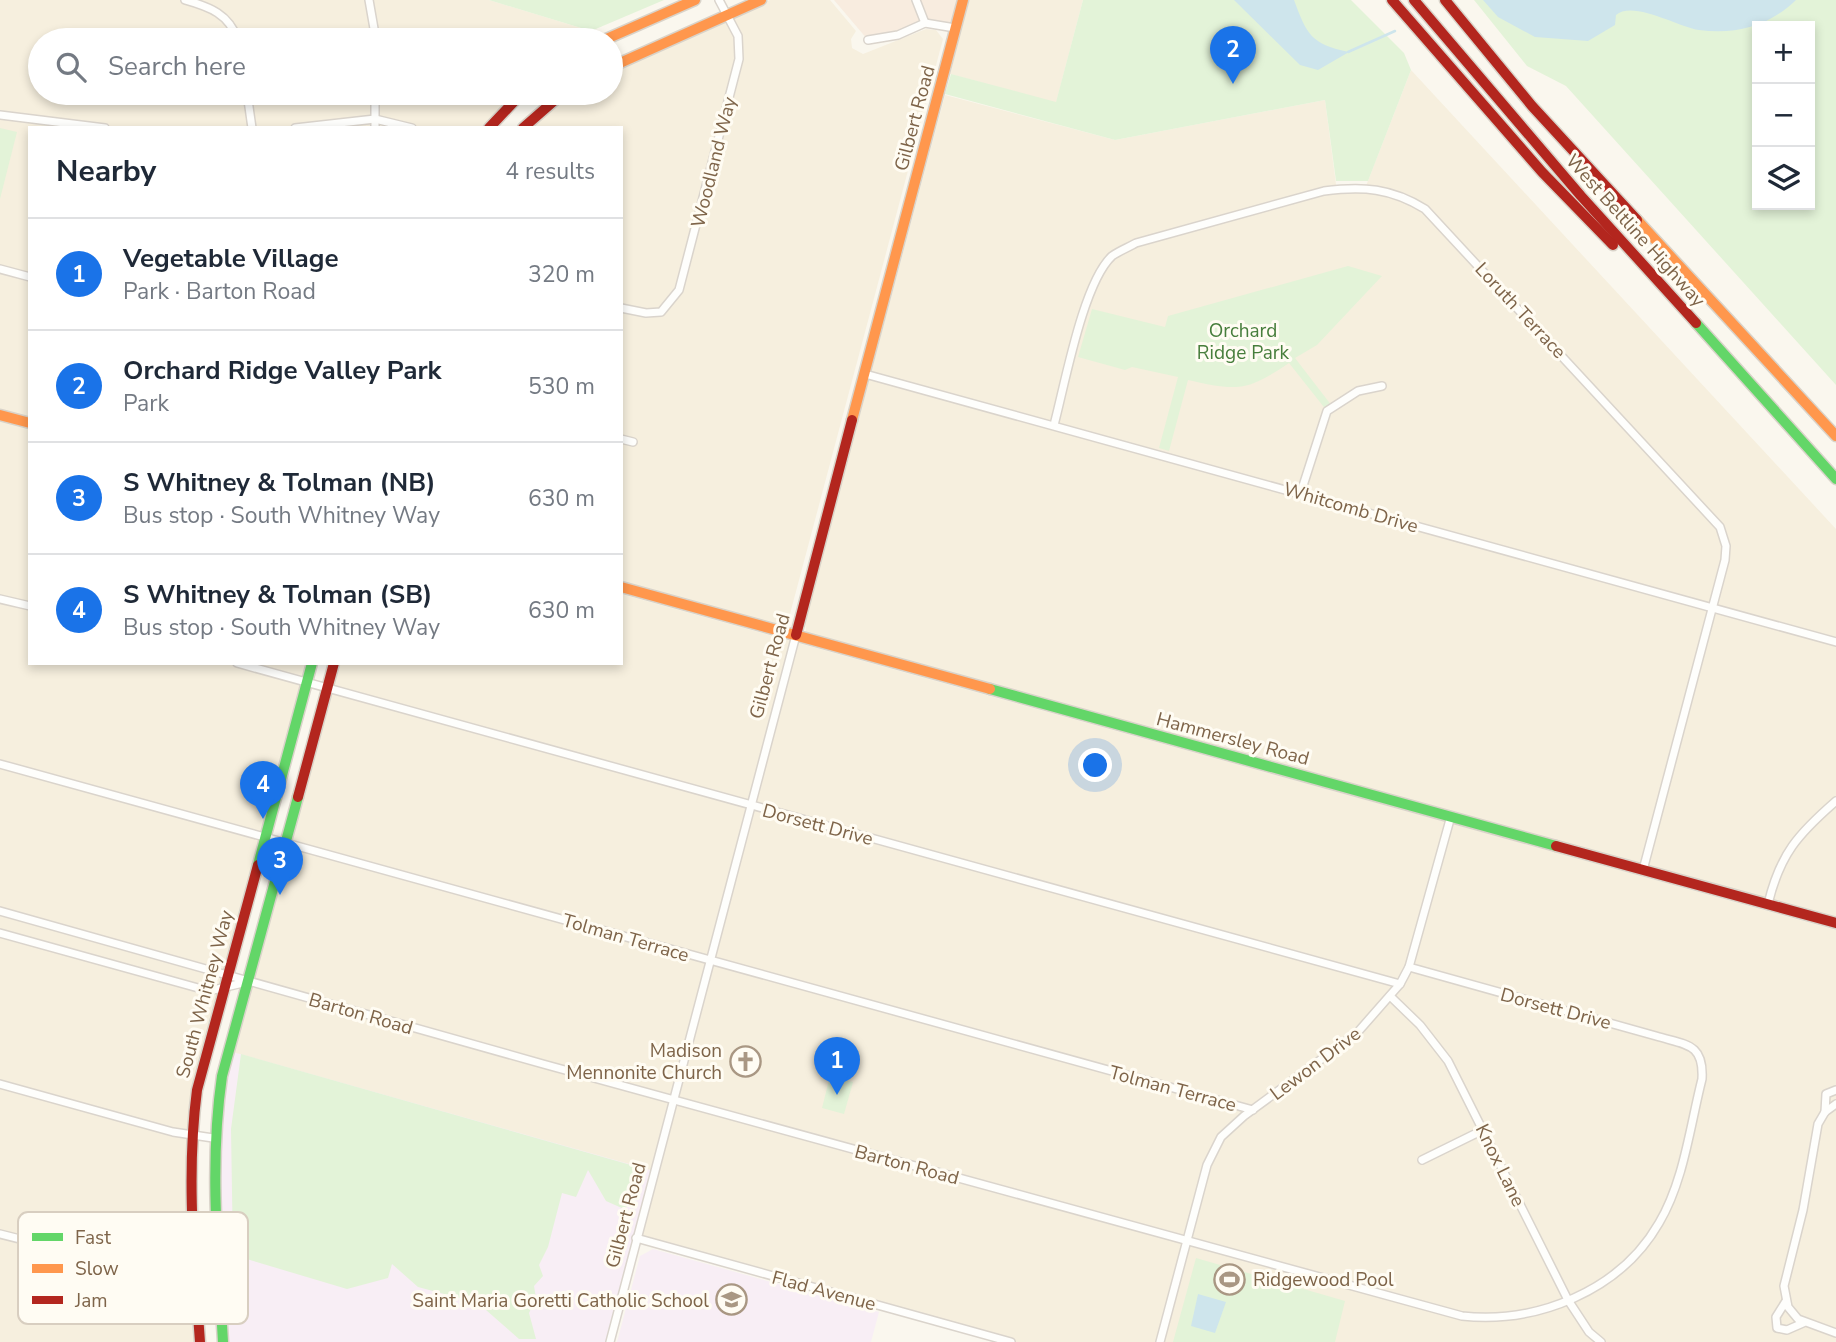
<!DOCTYPE html>
<meta charset="utf-8">
<style>
body{margin:0;font-family:"Nunito Sans",sans-serif;background:#f6f6f7;color:#1f2937}
.controls{position:absolute;right:21px;top:21px;display:grid;overflow:hidden;border-radius:0px;box-shadow:0 4px 10px #0003}
.controls button{width:63px;height:63px;display:grid;place-items:center;padding:0;border:0;border-bottom:2px solid #e0e1e3;background:#fff;color:#1f2937;font:35px sans-serif}
.you{position:absolute;left:1096px;top:766px;width:24px;height:24px;margin:-18px;border:5px solid #fff;border-radius:50%;background:#1a73e8;box-shadow:0 0 0 10px #1a73e833}
.badge{display:grid;place-items:center;width:46px;height:46px;border-radius:50%;background:#1a73e8;color:#fff;font-size:23px;font-weight:700}
.pin{position:absolute;translate:-50% -58px;filter:drop-shadow(0 2px 4px #0008)}
.pin::after{content:'';position:absolute;top:37px;width:24px;height:21px;background:inherit;clip-path:polygon(0 0,100% 0,50% 100%)}
.list{margin:0;padding:0;list-style:none}
h2{display:flex;justify-content:space-between;align-items:center;height:91px;margin:0;padding:0 28px;font-size:30px}
h2 small{font-size:23px;font-weight:400;color:#747a83}
.list li{display:grid;grid-template-columns:46px 1fr auto;gap:21px;align-items:center;box-sizing:border-box;height:112px;padding:0 28px;border-top:2px solid #e0e1e3}
.list b{display:block;font-size:26px;white-space:nowrap}
.list p{margin:0;font-size:23px;white-space:nowrap;color:#747a83}
.list em{font-size:23px;font-style:normal;color:#747a83}
.icon{flex:none;width:38px;height:38px;fill:none;stroke:currentColor;stroke-width:2;stroke-linecap:round;stroke-linejoin:round}
.map{position:relative;flex:none;width:1836px;height:1342px;overflow:hidden}
.search{position:absolute;background:#fff;box-shadow:0 4px 10px #0003;left:28px;top:28px;width:595px;height:77px;display:flex;align-items:center;gap:18px;box-sizing:border-box;padding:0 24px;border-radius:38px;color:#747a83;font-size:26px}
.panel{position:absolute;background:#fff;box-shadow:0 4px 10px #0003;left:28px;top:126px;width:595px;height:539px;border-radius:0px}
.map>svg:first-child{display:block}
</style>
<div class="map">
<svg width="1836" height="1342" viewBox="0 0 1836 1342">
<rect width="100%" height="100%" fill="#faf7ee"/>
<g fill="#f6efde">
<path d="M0 0H489L591 31 598 39 40 40V93H515L481 128H30V663H308L193 1088 185 1174 196 1342H0Z"/>
<path d="M770 0H830L856 31 851 39 852 48 863 54 926 29 936 30 943 39 786 629 621 585V128H530L573 93H611V72Z"/>
<path d="M969 0H1083L1056 103 950 74Z"/>
<path d="M1411 70 1836 529V920L806 633 805 620 945 95 1115 140 1325 100 1337 192 1364 191Z"/>
<path d="M621 594 1836 930V1342H1011L636 1238 233 1052 340 663H621Z"/>
</g>
<path fill="#f8ecdf" d="M834 0H963L955 28 937 23 868 40Z"/>
<g fill="#f8eef5">
<path d="M229 1051 654 1171 610 1342H223L213 1138Z"/>
<path d="M653 1249 879 1312 871 1342H617L640 1256Z"/>
</g>
<g fill="#e3f3d8" fill-rule="evenodd">
<path d="M489 0H664L591 31Z"/>
<path d="M1083 0H1351L1404 53 1411 70 1368 181H1336L1325 100 1115 140 945 94 951 74 1056 102Z"/>
<path d="M1474 0H1836V385L1566 86 1527 66ZM1757 26H1810V205H1757Z"/>
<path d="M0 128 17 132 0 199Z"/>
<path d="M1348 266 1382 276 1317 345 1295 358 1332 406 1327 411 1289 363C1246 392 1237 391 1188 380L1169 451 1159 448 1178 377 1132 367 1125 370 1078 357 1092 309 1165 327 1168 316Z"/>
<path d="M241 1054 638 1167 629 1205 624 1209 606 1201 588 1170 576 1197 562 1193 548 1247 539 1265 543 1276 534 1286 536 1298 529 1313 536 1339H519L478 1303 418 1287 392 1264 388 1278 347 1289 233 1255 231 1129Z"/>
<path d="M830 1076 853 1082 844 1114 822 1108Z"/>
<path d="M1196 1258 1345 1301 1335 1342H1173Z"/>
</g>
<g fill="#cee5ec">
<path d="M1234 0H1294C1307 35 1311 44 1349 52L1318 70 1300 65Z"/>
<path d="M1483 0H1796C1769 26 1736 35 1699 30 1678 27 1633 0 1616 15L1615 25 1588 41 1535 37 1498 17Z"/>
<path d="M1198 1294 1226 1302 1215 1333 1191 1326Z"/>
</g>
<g fill="none" stroke-linecap="round" stroke-linejoin="round">
<path stroke="#cee5ec" stroke-width="2.5" d="M1348 52 1395 31"/>
<defs>
<g id="street">
<path d="M185 0C210 7 229 14 238 40"/>
<path d="M369 0 376 40"/>
<path d="M916 0 925 23"/>
<path d="M868 40 898 35 925 23 955 28"/>
<path d="M247 93 252 128"/>
<path d="M0 115 105 128"/>
<path d="M295 128 375 119 412 128"/>
<path d="M375 128V93"/>
<path d="M0 269 30 277"/>
<path d="M621 308 646 313 661 312 679 290 739 59 738 36 719 0"/>
<path d="M865 374 1836 642"/>
<path d="M1054 425C1065 384 1083 283 1112 256 1119 251 1129 247 1136 243L1324 191C1363 186 1391 188 1425 209L1720 527 1726 546 1725 560 1643 870"/>
<path d="M621 439 633 442"/>
<path d="M1301 492 1327 411 1358 391 1382 386"/>
<path d="M0 599 30 606"/>
<path d="M237 663 1400 984"/>
<path d="M0 764 1253 1110"/>
<path d="M1768 904C1780 854 1798 834 1836 801"/>
<path d="M0 911 543 1064 1462 1316C1537 1324 1620 1291 1659 1223 1684 1181 1690 1126 1702 1079 1704 1043 1686 1045 1656 1036L1409 967"/>
<path d="M0 933 209 991 247 982"/>
<path d="M1390 996 1420 1025 1448 1061 1568 1300 1589 1332 1601 1342"/>
<path d="M0 1084 173 1132 213 1138"/>
<path d="M1836 1104 1825 1112 1818 1124 1803 1210 1784 1286 1788 1307 1798 1319 1836 1333"/>
<path d="M1825 1112 1826 1094 1836 1090"/>
<path d="M1422 1160 1483 1130"/>
<path d="M0 1234 131 1267 218 1272"/>
<path d="M636 1238 1011 1342"/>
<path d="M1786 1301 1776 1317 1777 1328 1787 1330 1803 1323"/>
<path d="M610 1342 796 635"/>
<path d="M1160 1342 1207 1165 1221 1137 1244 1116 1357 1033 1400 984 1409 967 1451 816"/>
</g>
<g id="fast">
<path d="M1696 323 1836 479"/>
<path d="M990 689 1556 846"/>
<path d="M258 865 312 663"/>
<path d="M223 1342C218 1253 209 1165 222 1076L298 797"/>
</g>
<g id="slow">
<path d="M604 40 695 0"/>
<path d="M611 67 761 0"/>
<path d="M1637 220 1836 436"/>
<path d="M0 415 30 423"/>
<path d="M852 420 963 0"/>
<path d="M621 587 990 689"/>
</g>
<g id="jam">
<path d="M1392 0 1542 172 1613 245"/>
<path d="M1414 0 1581 196 1696 323"/>
<path d="M1445 0 1532 106 1637 220"/>
<path d="M489 128 522 93"/>
<path d="M523 128 563 93"/>
<path d="M796 635 852 420"/>
<path d="M298 797 334 663"/>
<path d="M1556 846 1836 923"/>
<path d="M200 1342C194 1257 186 1174 197 1090L258 865"/>
</g>
</defs>
<use href="#street" stroke="#dad4cc" stroke-width="10"/>
<use href="#fast" stroke="#d9d3c9" stroke-width="13"/>
<use href="#slow" stroke="#d9d3c9" stroke-width="13"/>
<use href="#jam" stroke="#d9d3c9" stroke-width="13"/>
<use href="#street" stroke="#fefefc" stroke-width="7"/>
<use href="#fast" stroke="#63d668" stroke-width="10"/>
<use href="#slow" stroke="#ff974d" stroke-width="10"/>
<use href="#jam" stroke="#b3261e" stroke-width="10"/>
</g>
<defs>
<symbol id="church-ring" viewBox="-11 -11 22 22"><circle r="9.5" fill="#fffcf3" stroke="#a99783" stroke-width="1.5"/><path d="M-1.2-6h2.4v3.5h3.3v2.4h-3.3V6h-2.4V-.1h-3.3v-2.4h3.3Z" fill="#a99783"/></symbol>
<symbol id="stadium-ring" viewBox="-11 -11 22 22"><circle r="9.5" fill="#fffcf3" stroke="#a99783" stroke-width="1.5"/><path d="M0-5a6.5 5 0 1 0 0 10a6.5 5 0 1 0 0-10ZM-3.5-1.8h7v3.6h-7Z" fill="#a99783"/></symbol>
<symbol id="school-ring" viewBox="-11 -11 22 22"><circle r="9.5" fill="#fffcf3" stroke="#a99783" stroke-width="1.5"/><path d="M0-5L7-2L0 1L-7-2ZM-4 1L0 2.5L4 1V4Q0 6-4 4Z" fill="#a99783"/></symbol>
</defs>
<g fill-rule="evenodd">
<use href="#church-ring" x="728" y="1044" width="35" height="35"/>
<use href="#stadium-ring" x="1212" y="1262" width="35" height="35"/>
<use href="#school-ring" x="714" y="1282" width="35" height="35"/>
</g>
<g text-anchor="middle" stroke-width="6" stroke-linejoin="round" paint-order="stroke">
<g font-size="19" fill="#7e6449" stroke="#fffcf3">
<text transform="translate(914 118) rotate(-75)" y="7">Gilbert Road</text>
<text transform="translate(713 162) rotate(-76)" y="7">Woodland Way</text>
<text transform="translate(1636 230) rotate(48)" y="7">West Beltline Highway</text>
<text transform="translate(1521 310) rotate(47)" y="7">Loruth Terrace</text>
<text transform="translate(1351 507) rotate(16)" y="7">Whitcomb Drive</text>
<text transform="translate(769 666) rotate(-75)" y="7">Gilbert Road</text>
<text transform="translate(1233 738) rotate(15)" y="7">Hammersley Road</text>
<text transform="translate(818 824) rotate(15)" y="7">Dorsett Drive</text>
<text transform="translate(626 937) rotate(16)" y="7">Tolman Terrace</text>
<text transform="translate(204 994) rotate(-75)" y="7">South Whitney Way</text>
<text transform="translate(1556 1008) rotate(15)" y="7">Dorsett Drive</text>
<text transform="translate(361 1013) rotate(16)" y="7">Barton Road</text>
<text transform="translate(1315 1063) rotate(-37)" y="7">Lewon Drive</text>
<text transform="translate(1173 1088) rotate(15)" y="7">Tolman Terrace</text>
<text transform="translate(907 1164) rotate(15)" y="7">Barton Road</text>
<text transform="translate(1501 1165) rotate(64)" y="7">Knox Lane</text>
<text transform="translate(625 1215) rotate(-75)" y="7">Gilbert Road</text>
<text transform="translate(824 1290) rotate(15)" y="7">Flad Avenue</text>
</g>
<g font-size="19" fill="#477e3c" stroke="#fffcf3">
<text x="1243" y="337">Orchard<tspan x="1243" dy="22">Ridge Park</tspan></text>
</g>
<g font-size="19" fill="#7e6449" stroke="#fffcf3" text-anchor="end">
<text x="722" y="1057">Madison<tspan x="722" dy="22">Mennonite Church</tspan></text>
<text x="1253" y="1286" text-anchor="start">Ridgewood Pool</text>
<text x="709" y="1307">Saint Maria Goretti Catholic School</text>
</g>
</g>
<rect x="18" y="1212" width="230" height="112" rx="10" fill="#fffcf3" stroke="#d8cec0" stroke-width="2"/>
<rect x="32" y="1233" width="31" height="8" fill="#63d668"/>
<rect x="32" y="1264" width="31" height="9" fill="#ff974d"/>
<rect x="32" y="1296" width="31" height="8" fill="#b3261e"/>
<g font-size="19" fill="#7e6449">
<text x="75" y="1244">Fast</text>
<text x="75" y="1275">Slow</text>
<text x="75" y="1307">Jam</text>
</g>
</svg>
<div class="controls">
<button>+</button>
<button>−</button>
<button><svg class="icon" aria-label="layers" viewBox="0 0 24 24"><path d="M12 4l9 5-9 5-9-5zM3 14l9 5 9-5"/></svg></button>
</div>
<div class="you"></div>
<div class="pin badge" style="left:837px;top:1095px">1</div>
<div class="pin badge" style="left:1233px;top:84px">2</div>
<div class="pin badge" style="left:280px;top:895px">3</div>
<div class="pin badge" style="left:263px;top:819px">4</div>
<div class="search"><svg class="icon" aria-label="search" viewBox="0 0 24 24"><circle cx="10" cy="10" r="6"/><path d="M15 15l6 6"/></svg>Search here</div>
<section class="panel">
<h2>Nearby<small>4 results</small></h2>
<ul class="list">
<li><span class="badge">1</span><div><b>Vegetable Village</b><p>Park · Barton Road</p></div><em>320 m</em></li>
<li><span class="badge">2</span><div><b>Orchard Ridge Valley Park</b><p>Park</p></div><em>530 m</em></li>
<li><span class="badge">3</span><div><b>S Whitney &amp; Tolman (NB)</b><p>Bus stop · South Whitney Way</p></div><em>630 m</em></li>
<li><span class="badge">4</span><div><b>S Whitney &amp; Tolman (SB)</b><p>Bus stop · South Whitney Way</p></div><em>630 m</em></li>
</ul>
</section>
</div>
